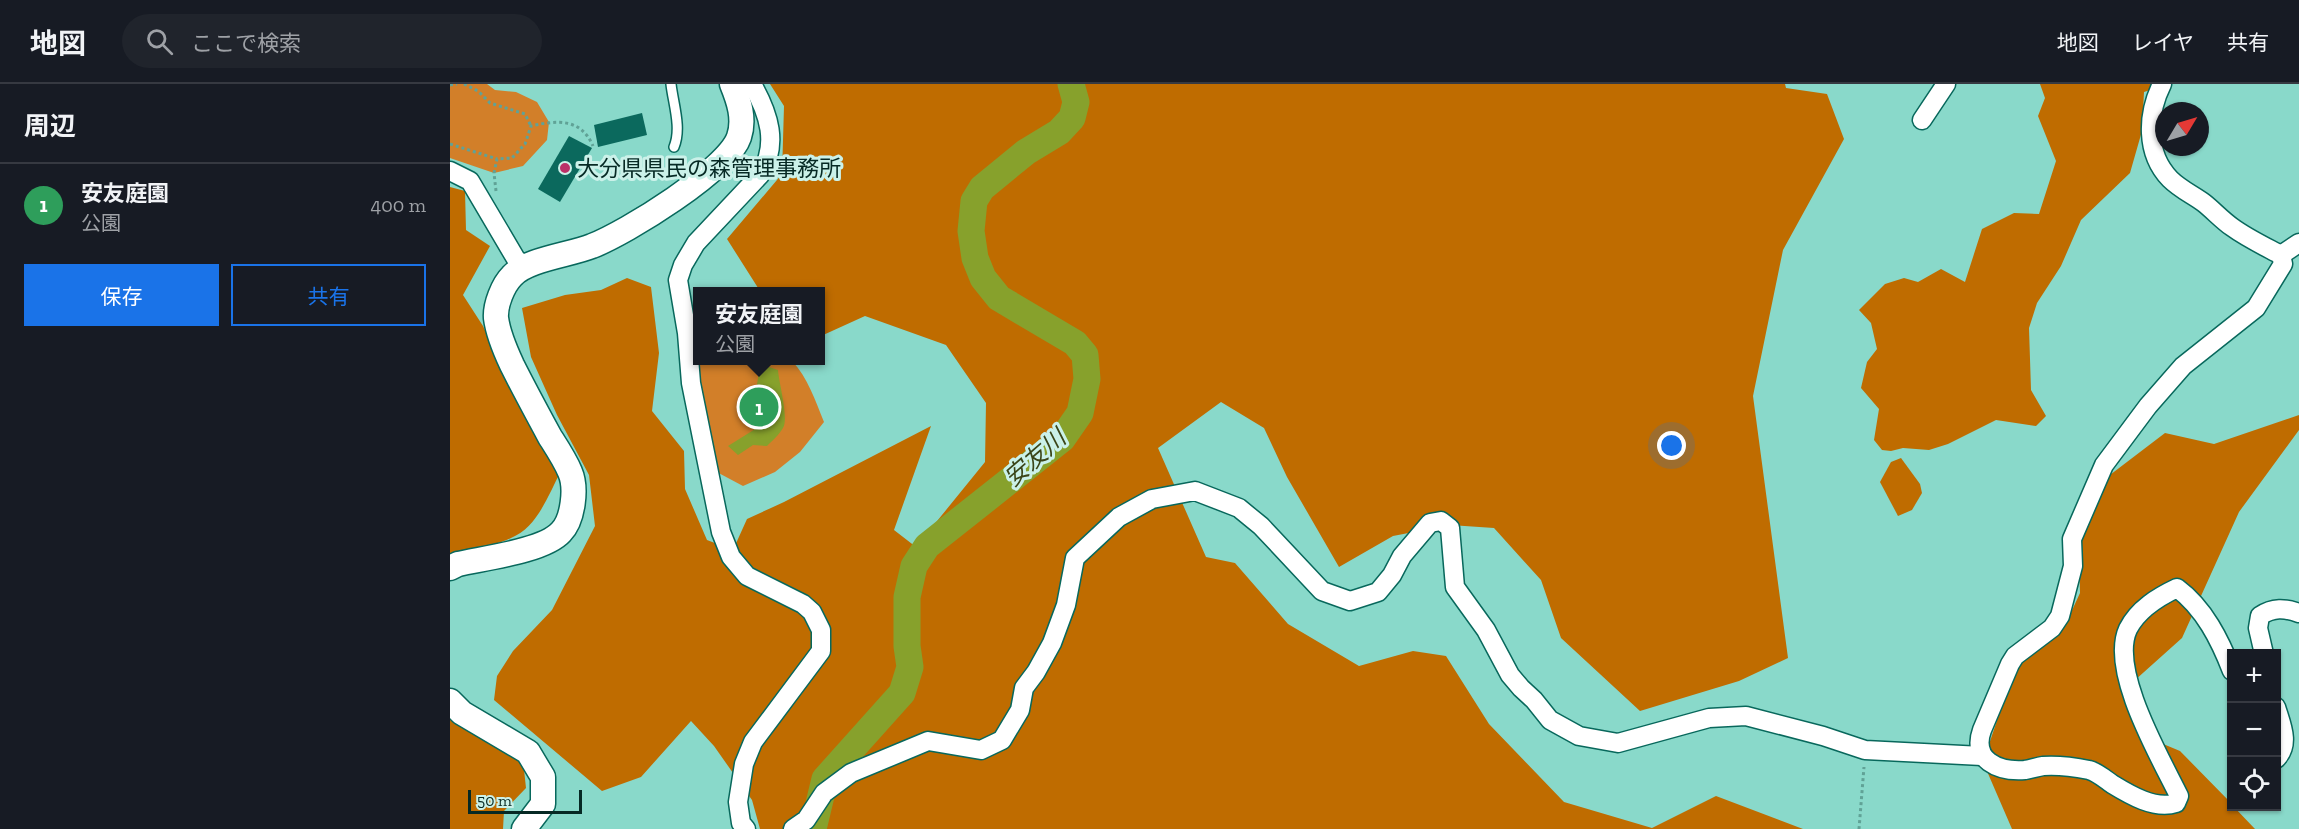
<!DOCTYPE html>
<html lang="ja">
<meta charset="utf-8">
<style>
body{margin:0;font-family:"Zilla Slab","Noto Sans JP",serif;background:#20242c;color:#f1f3f6}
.controls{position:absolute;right:18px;bottom:18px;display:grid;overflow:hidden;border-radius:0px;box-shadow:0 2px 4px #0004}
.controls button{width:54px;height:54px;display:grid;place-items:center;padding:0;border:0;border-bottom:2px solid #363941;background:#171b24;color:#f1f3f6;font:30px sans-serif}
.compass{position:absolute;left:1705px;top:18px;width:54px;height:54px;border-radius:50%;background:#171b24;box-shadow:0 2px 4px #0004;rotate:52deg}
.scale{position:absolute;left:18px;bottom:15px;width:114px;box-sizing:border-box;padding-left:6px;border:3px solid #062924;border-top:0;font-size:16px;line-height:21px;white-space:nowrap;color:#062924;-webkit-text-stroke:4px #cbf1e9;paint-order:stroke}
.you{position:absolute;left:1222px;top:362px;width:21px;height:21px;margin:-15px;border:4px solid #fff;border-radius:50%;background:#1a73e8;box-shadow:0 0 0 9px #1a73e833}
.badge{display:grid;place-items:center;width:39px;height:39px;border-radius:50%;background:#1a73e8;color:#fff;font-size:20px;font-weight:700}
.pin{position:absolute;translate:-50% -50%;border:3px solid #fff;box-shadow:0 2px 6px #0006}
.popup{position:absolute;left:243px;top:203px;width:132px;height:78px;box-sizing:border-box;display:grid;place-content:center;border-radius:0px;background:#171b24;filter:drop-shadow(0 2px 4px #0005);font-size:20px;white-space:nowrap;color:#9ea1a6}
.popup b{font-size:22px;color:#f1f3f6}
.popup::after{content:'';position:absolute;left:50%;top:100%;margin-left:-12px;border:12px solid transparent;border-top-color:#171b24}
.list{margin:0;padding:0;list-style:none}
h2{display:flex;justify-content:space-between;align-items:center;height:78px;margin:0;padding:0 24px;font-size:26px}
h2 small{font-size:20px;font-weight:400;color:#9ea1a6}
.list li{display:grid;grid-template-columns:39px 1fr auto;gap:18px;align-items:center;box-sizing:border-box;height:84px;padding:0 24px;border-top:2px solid #363941}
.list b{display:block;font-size:22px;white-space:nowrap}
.list p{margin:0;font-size:20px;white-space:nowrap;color:#9ea1a6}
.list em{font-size:20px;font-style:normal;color:#9ea1a6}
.actions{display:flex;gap:12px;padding:18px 24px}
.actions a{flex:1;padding:14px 0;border:2px solid #1a73e8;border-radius:0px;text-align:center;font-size:21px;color:#1a73e8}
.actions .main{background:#1a73e8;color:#fff}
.icon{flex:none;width:33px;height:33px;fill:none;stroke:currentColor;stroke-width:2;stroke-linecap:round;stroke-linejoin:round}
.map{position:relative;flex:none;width:1849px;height:745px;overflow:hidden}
header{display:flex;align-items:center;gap:36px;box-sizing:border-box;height:84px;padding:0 30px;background:#171b24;border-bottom:2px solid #363941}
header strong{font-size:28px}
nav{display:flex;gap:33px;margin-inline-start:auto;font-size:21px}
.search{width:420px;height:54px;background:#20242c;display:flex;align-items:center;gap:15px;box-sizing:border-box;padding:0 21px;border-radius:33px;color:#9ea1a6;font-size:22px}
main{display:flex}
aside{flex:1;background:#171b24}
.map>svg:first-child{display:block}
</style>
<header>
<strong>地図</strong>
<div class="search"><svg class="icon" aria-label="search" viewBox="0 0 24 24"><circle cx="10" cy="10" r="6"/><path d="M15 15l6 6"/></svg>ここで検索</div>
<nav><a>地図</a><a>レイヤ</a><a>共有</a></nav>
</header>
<main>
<aside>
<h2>周辺<small></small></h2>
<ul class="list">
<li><span class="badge" style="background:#2e9e5b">1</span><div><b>安友庭園</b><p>公園</p></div><em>400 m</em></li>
</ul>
<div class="actions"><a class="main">保存</a><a>共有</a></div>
</aside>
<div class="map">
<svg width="1849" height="745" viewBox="0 0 1849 745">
<rect width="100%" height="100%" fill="#89d9ca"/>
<g fill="#d27f29">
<path d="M0 0H37L45 6 66 8 87 18 99 38 97 56 73 82 44 89 0 74Z"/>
<path d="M247 247 248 276 342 277C358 294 365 316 374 338L350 368 325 388 293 402 263 386 240 248Z"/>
</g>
<g fill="#bf6c00">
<path d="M320 0H1335L1336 4 1377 10 1394 55 1333 166 1303 312 1338 574 1289 597 1190 627 1111 554 1091 496 1044 444 1000 441 943 452 889 483 837 393 814 344 771 318 708 364 756 473 785 479 838 540 909 582 963 567 996 572 1039 640 1114 718 1202 744 1266 712 1353 745H310L302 716 264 662 241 637 191 693 152 707 44 616 47 592 63 567 102 526 145 442 139 391 107 331 81 273 72 224 115 211 151 206 177 194 201 203 209 269 202 327 234 367 235 405 257 456 283 466 297 435 334 418 481 342 444 446 466 463 535 378 536 319 496 261 415 232 371 252 370 208 310 207 277 155 332 90 334 22Z"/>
<path d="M1590 0H1719L1694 8 1692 47 1680 89 1631 136 1611 182 1587 219 1579 244 1581 306 1596 332 1586 342 1546 336 1498 360 1479 366 1453 364 1441 367 1432 366 1424 356 1429 325 1411 304 1417 278 1427 265 1421 239 1409 226 1435 200 1454 194 1468 198 1491 185 1515 198 1532 145 1564 129 1589 130 1606 77 1588 32 1595 14Z"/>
<path d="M0 103 15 107 16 146 40 162 13 211 33 242 64 308 111 387C98 411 88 443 61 454 38 464 22 464 0 479Z"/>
<path d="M1849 331V346L1789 428 1732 554 1684 597 1706 657 1730 667 1781 719 1782 722 1784 723 1805 745H1562L1533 678 1560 598 1573 573 1618 535 1630 509 1629 458 1652 397 1715 349 1764 360Z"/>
<path d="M1451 374 1470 400 1472 409 1462 426 1448 432 1430 398 1441 378Z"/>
<path d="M0 624 73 676 76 704 54 727 53 745H0Z"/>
</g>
<path fill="#87a12c" d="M316 282 328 286C329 300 339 334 333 344 329 351 322 357 317 362L303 361 288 371 278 362 310 342 316 332 307 300 309 289Z"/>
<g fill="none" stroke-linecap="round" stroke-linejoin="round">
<path stroke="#87a12c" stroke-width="27" d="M363 745 375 695 452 609 460 583 457 562V513L464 482 477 462 612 355 630 329 637 295 635 271 625 259 549 214 533 194 525 174 521 147 524 117 532 104 576 68 609 48 622 34 626 18 621 0"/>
</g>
<g fill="#0b695d">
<path d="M192 29 197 51 148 63 144 41Z"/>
<path d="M119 52 142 64 110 118 88 105Z"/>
</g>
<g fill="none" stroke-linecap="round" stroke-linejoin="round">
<defs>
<path id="lane" d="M221 0C223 19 232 44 224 63"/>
<g id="street">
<path d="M1712 0C1697 30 1695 69 1720 95 1730 105 1743 111 1754 119 1764 127 1772 136 1782 143 1797 154 1814 162 1831 171L1833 180 1806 224 1733 282 1698 322 1654 381 1622 455 1623 482 1610 532 1602 544 1565 572 1560 580 1532 646C1521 676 1548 688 1575 686 1581 685 1587 683 1593 682 1607 681 1624 683 1639 686 1647 688 1655 695 1662 700 1680 711 1705 726 1726 719L1729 712C1710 673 1659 586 1678 545 1688 525 1708 513 1727 504 1754 524 1770 556 1782 587"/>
<path d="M1472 36 1496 0"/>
<path d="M0 87 20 97 66 175 75 182"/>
<path d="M1831 171 1849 159"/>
<path d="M1814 570 1808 544 1810 532C1823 523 1835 524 1849 529"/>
<path d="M1826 623C1831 640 1841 660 1826 675"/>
<path d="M296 745 291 739 288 718 294 680 303 658 371 567V546L362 528 353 520 297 492 281 473 271 448 241 299 237 249 228 196 233 181 246 159 310 91C329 60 319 30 302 0"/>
<path d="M343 745 356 736 374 709 401 689 478 657 531 666 552 656 570 626 574 604 586 588 602 559 616 521 625 474 669 433 702 415 745 407 789 424 811 442 872 507 900 517 928 508 942 491 952 472 980 439 991 437 1000 444 1005 503 1036 546 1060 591 1071 604 1084 616 1100 636 1129 652 1168 659 1259 634 1296 632 1373 652 1415 666 1532 672"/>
</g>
<g id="secondary">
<path d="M0 484 8 480C34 474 94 467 111 448 123 436 127 404 120 388 115 376 107 364 100 353 87 329 74 305 62 281 55 266 48 250 46 234 45 221 53 201 62 192 77 175 120 171 142 162 176 149 278 86 289 53 295 35 289 17 282 0"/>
<path d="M0 617 12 629 78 668 93 693V720L74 745"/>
</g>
</defs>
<use href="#lane" stroke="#08685c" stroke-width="12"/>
<use href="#street" stroke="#08685c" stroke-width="21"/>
<use href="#secondary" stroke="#08685c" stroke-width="27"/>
<g stroke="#60a296" stroke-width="3" stroke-dasharray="3 3" stroke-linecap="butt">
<path d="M14 0 28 7 40 19 75 30 81 42"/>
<path d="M0 1 7 0"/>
<path d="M0 60 47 75"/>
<path d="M46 107 44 89 47 75 62 74 75 60 81 42C107 36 131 34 143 62"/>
<path d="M1409 745 1414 683"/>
</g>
<use href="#lane" stroke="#fff" stroke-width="9"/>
<use href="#street" stroke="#fff" stroke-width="18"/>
<use href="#secondary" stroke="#fff" stroke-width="24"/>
</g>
<circle fill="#bb3068" stroke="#cbf1e9" stroke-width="2" cx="115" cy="84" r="6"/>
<g text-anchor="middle" stroke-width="6" stroke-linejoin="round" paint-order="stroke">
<g font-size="22" fill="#062924" stroke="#cbf1e9" text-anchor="start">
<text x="127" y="92">大分県県民の森管理事務所</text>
</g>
<g font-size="24" font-style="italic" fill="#3a4518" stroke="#cbf1e9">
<text transform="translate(585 374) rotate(-41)" y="8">安友川</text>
</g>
</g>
</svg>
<div class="controls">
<button>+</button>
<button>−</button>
<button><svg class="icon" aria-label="locate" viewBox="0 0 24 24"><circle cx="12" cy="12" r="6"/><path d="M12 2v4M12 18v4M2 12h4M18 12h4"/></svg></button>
</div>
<svg class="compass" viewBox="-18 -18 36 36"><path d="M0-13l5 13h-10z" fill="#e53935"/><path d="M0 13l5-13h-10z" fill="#9ea1a6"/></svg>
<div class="scale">50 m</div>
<div class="you"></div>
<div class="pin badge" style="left:309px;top:323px;background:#2e9e5b">1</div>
<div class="popup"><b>安友庭園</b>公園</div>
</div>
</main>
